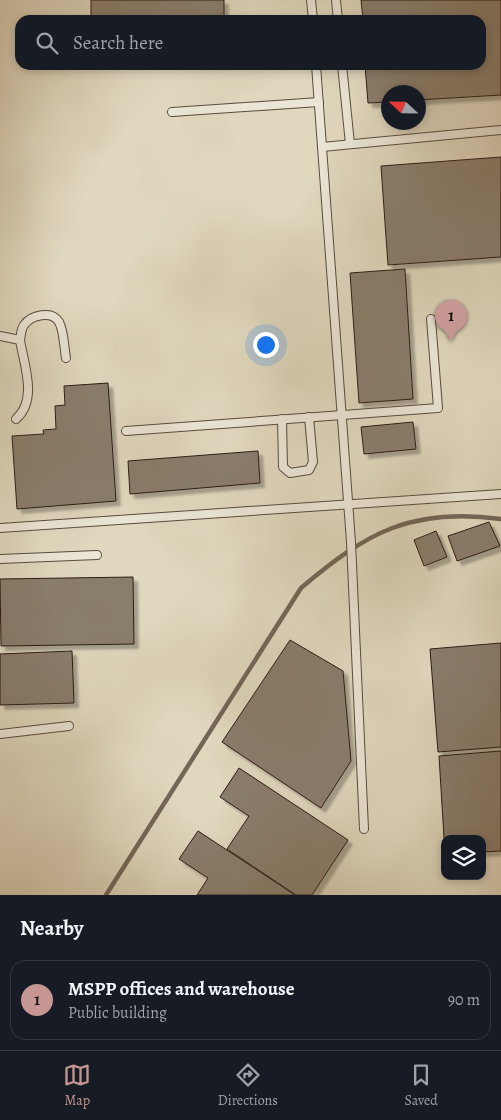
<!DOCTYPE html>
<style>
body{margin:0;font-family:Alegreya,serif;background:#242831;color:#f1f3f6}
.controls{position:absolute;right:15px;bottom:15px;display:grid;overflow:hidden;border-radius:10px;box-shadow:0 2px 8px #0003}
.controls button{width:45px;height:45px;display:grid;place-items:center;padding:0;border:0;border-bottom:1px solid #363941;background:#171b24;color:#f1f3f6;font:25px sans-serif}
.compass{position:absolute;left:381px;top:85px;width:45px;height:45px;border-radius:50%;background:#171b24;box-shadow:0 2px 8px #0003;rotate:292deg}
.you{position:absolute;left:265px;top:344px;width:18px;height:18px;margin:-12px;border:4px solid #fff;border-radius:50%;background:#1a73e8;box-shadow:0 0 0 8px #1a73e833}
.badge{display:grid;place-items:center;width:32px;height:32px;border-radius:50%;background:#c59692;color:#111;font-size:16px;font-weight:700}
.pin{position:absolute;translate:-50% -41px;filter:drop-shadow(0 1px 2px #0008)}
.pin::after{content:'';position:absolute;top:26px;width:18px;height:15px;background:inherit;clip-path:polygon(0 0,100% 0,50% 100%)}
.list{margin:0;padding:0;list-style:none}
h2{display:flex;justify-content:space-between;align-items:center;height:65px;margin:0;padding:0 20px;font-size:21px}
h2 small{font-size:16px;font-weight:400;color:#9ea1a6}
.list li{display:grid;grid-template-columns:32px 1fr auto;gap:15px;align-items:center;box-sizing:border-box;height:80px;margin:0 10px 10px;padding:0 10px;border:1px solid #363941;border-radius:15px}
.list b{display:block;font-size:19px;white-space:nowrap}
.list p{margin:0;font-size:16px;white-space:nowrap;color:#9ea1a6}
.list em{font-size:16px;font-style:normal;color:#9ea1a6}
.icon{flex:none;width:28px;height:28px;fill:none;stroke:currentColor;stroke-width:2;stroke-linecap:round;stroke-linejoin:round}
.map{position:relative;flex:none;width:501px;height:895px;overflow:hidden}
.search{position:absolute;background:#171b24;box-shadow:0 2px 8px #0003;left:15px;right:15px;top:15px;height:55px;display:flex;align-items:center;gap:12px;box-sizing:border-box;padding:0 18px;border-radius:15px;color:#9ea1a6;font-size:19px}
.sheet{height:155px;background:#171b24}
nav{display:flex;justify-content:space-around;align-items:center;box-sizing:border-box;height:70px;border-top:1px solid #363941;background:#171b24;font-size:14px;color:#9ea1a6}
nav a{display:grid;justify-items:center;gap:2px}
nav .on{color:#c59692}
.map>svg:first-child{display:block}
</style>
<div class="map">
<svg width="501" height="895" viewBox="0 0 501 895">
<defs>
<filter id="shadow"><feDropShadow dx="4.5" dy="4.5" stdDeviation="1" flood-color="#0004"/></filter>
</defs>
<rect width="100%" height="100%" fill="#dfd7be"/>
<filter id="stains"><feTurbulence type="fractalNoise" baseFrequency=".004" numOctaves="4"/><feColorMatrix values="0 0 0 0 .2 0 0 0 0 .09 0 0 0 0 .02 0 0 0 .5 -.17"/></filter>
<radialGradient id="worn" r=".72"><stop offset=".6" stop-color="#630" stop-opacity="0"/><stop offset="1" stop-color="#630" stop-opacity=".3"/></radialGradient>
<g fill="none" stroke-linecap="round" stroke-linejoin="round">
<path stroke="#736657" stroke-width="4.5" d="M106 895 301 588C367 532 412 507 501 519"/>
</g>
<g fill="#897d6c" stroke="#2c1c14" filter="url(#shadow)">
<rect x="91" y="0" width="133" height="20"/>
<path d="M361 0H501V95L418 100V92H388V102L368 103 365 65H481V20H363Z"/>
<path d="M501 157V257L388 265 381 166Z"/>
<path d="M405 269 413 399 359 403 350 273Z"/>
<path d="M108 383 116 501 17 509 12 436 44 434 43 430 56 429 55 406 65 405 64 386Z"/>
<path d="M413 422 416 449 364 454 361 427Z"/>
<path d="M258 451 260 483 130 494 128 461Z"/>
<path d="M489 522 500 546 457 561 448 536Z"/>
<path d="M436 531 447 557 424 566 414 540Z"/>
<path d="M133 577 134 644 1 646 0 579Z"/>
<path d="M290 640 343 671 351 761 321 808 222 742Z"/>
<path d="M501 643V747L438 752 430 649Z"/>
<path d="M72 651 74 703 0 705V654Z"/>
<path d="M501 751V851L482 852V839H445V854L439 756Z"/>
<path d="M239 768 348 840 312 895H296L227 849 249 816 220 797Z"/>
<path d="M198 831 295 895H197L208 878 179 859Z"/>
</g>
<g fill="none" stroke-linecap="round" stroke-linejoin="round">
<defs>
<g id="service">
<path d="M311 0 313 20"/>
<path d="M336 0 338 20"/>
<path d="M316 65 351 542 364 829"/>
<path d="M342 65 350 144"/>
<path d="M172 112 319 102"/>
<path d="M322 147 501 130"/>
<path d="M0 336 20 340C24 365 38 400 16 419"/>
<path d="M20 340C21 335 21 329 24 325 31 315 52 310 59 322 64 331 64 347 66 358"/>
<path d="M282 419 283 467 290 473 309 470 313 462 309 417"/>
<path d="M126 431 438 408 431 319"/>
<path d="M0 528 501 494"/>
<path d="M0 559 97 555"/>
<path d="M0 734 69 726"/>
</g>
</defs>
<use href="#service" stroke="#594b3e" stroke-width="10"/>
<use href="#service" stroke="#eae5d5" stroke-width="8"/>
</g>
<rect width="100%" height="100%" filter="url(#stains)"/>
<rect width="100%" height="100%" fill="url(#worn)"/>
</svg>
<div class="controls">
<button><svg class="icon" aria-label="layers" viewBox="0 0 24 24"><path d="M12 4l9 5-9 5-9-5zM3 14l9 5 9-5"/></svg></button>
</div>
<svg class="compass" viewBox="-18 -18 36 36"><path d="M0-13l5 13h-10z" fill="#e53935"/><path d="M0 13l5-13h-10z" fill="#9ea1a6"/></svg>
<div class="you"></div>
<div class="pin badge" style="left:451px;top:341px">1</div>
<div class="search"><svg class="icon" aria-label="search" viewBox="0 0 24 24"><circle cx="10" cy="10" r="6"/><path d="M15 15l6 6"/></svg>Search here</div>
</div>
<section class="sheet">
<h2>Nearby<small></small></h2>
<ul class="list">
<li><span class="badge">1</span><div><b>MSPP offices and warehouse</b><p>Public building</p></div><em>90 m</em></li>
</ul>
</section>
<nav>
<a class="on"><svg class="icon" aria-label="map" viewBox="0 0 24 24"><path d="M3 6l6-2 6 2 6-2v14l-6 2-6-2-6 2zM9 4v14M15 6v14"/></svg>Map</a>
<a><svg class="icon" aria-label="directions" viewBox="0 0 24 24"><path d="M12 3l9 9-9 9-9-9zM9 14v-3h6M13 9l2 2-2 2"/></svg>Directions</a>
<a><svg class="icon" aria-label="saved" viewBox="0 0 24 24"><path d="M7 4h10v16l-5-4-5 4z"/></svg>Saved</a>
</nav>
